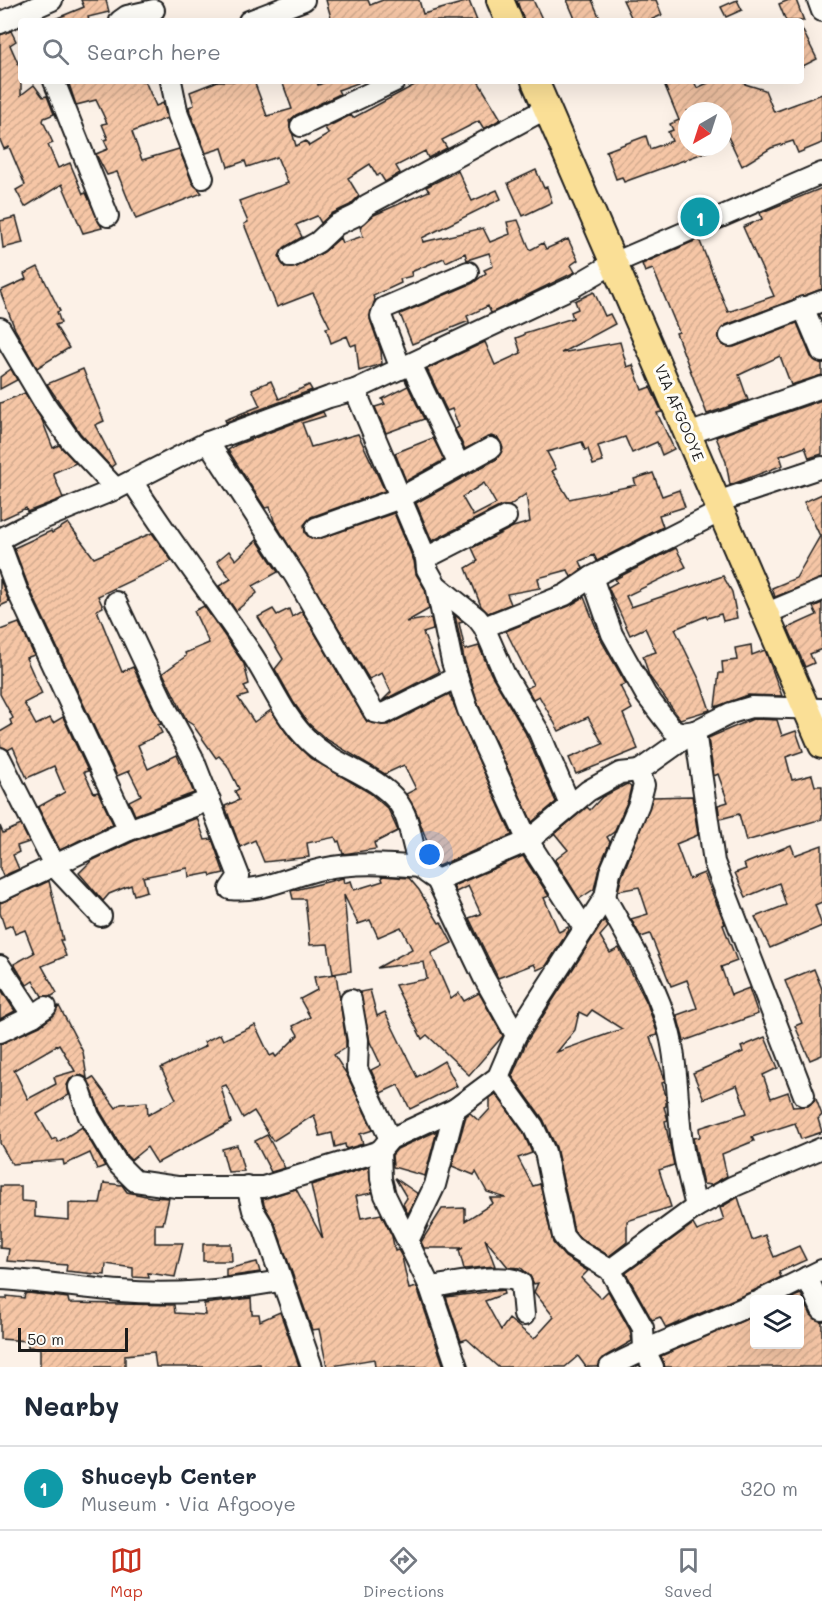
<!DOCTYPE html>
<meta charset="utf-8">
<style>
body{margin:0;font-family:Mali,sans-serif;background:#f6f6f7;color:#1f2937}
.controls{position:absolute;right:18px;bottom:18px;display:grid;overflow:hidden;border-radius:6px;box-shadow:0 6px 24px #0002}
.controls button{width:54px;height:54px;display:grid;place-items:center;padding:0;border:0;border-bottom:2px solid #e0e1e3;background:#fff;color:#1f2937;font:30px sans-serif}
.compass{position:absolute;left:678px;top:102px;width:54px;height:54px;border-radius:50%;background:#fff;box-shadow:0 6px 24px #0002;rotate:219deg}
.scale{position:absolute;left:18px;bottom:15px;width:110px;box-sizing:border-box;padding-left:6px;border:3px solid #1c1c1c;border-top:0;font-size:16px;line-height:21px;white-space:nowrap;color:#1c1c1c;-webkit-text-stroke:4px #fdfcf7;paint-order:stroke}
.you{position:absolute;left:430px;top:855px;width:21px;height:21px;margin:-15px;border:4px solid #fff;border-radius:50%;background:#1a73e8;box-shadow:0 0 0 9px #1a73e833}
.badge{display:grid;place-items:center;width:39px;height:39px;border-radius:50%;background:#c8321e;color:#fff;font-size:20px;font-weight:700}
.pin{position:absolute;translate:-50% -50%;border:3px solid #fff;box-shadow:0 2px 6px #0006}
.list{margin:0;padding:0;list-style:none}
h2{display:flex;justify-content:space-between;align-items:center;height:78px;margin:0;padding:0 24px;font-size:26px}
h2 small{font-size:20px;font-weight:400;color:#747a83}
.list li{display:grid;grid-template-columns:39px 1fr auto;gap:18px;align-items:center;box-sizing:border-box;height:84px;padding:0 24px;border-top:2px solid #e0e1e3}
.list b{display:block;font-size:22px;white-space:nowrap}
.list p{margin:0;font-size:20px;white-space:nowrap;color:#747a83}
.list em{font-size:20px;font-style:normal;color:#747a83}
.icon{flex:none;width:33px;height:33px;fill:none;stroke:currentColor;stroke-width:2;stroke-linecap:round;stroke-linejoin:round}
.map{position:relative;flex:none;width:822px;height:1367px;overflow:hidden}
.search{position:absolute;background:#fff;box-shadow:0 6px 24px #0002;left:18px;right:18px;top:18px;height:66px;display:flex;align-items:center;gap:15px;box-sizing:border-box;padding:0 21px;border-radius:6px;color:#747a83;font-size:22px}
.sheet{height:162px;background:#fff}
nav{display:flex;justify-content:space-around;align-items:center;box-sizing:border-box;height:84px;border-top:2px solid #e0e1e3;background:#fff;font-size:16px;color:#747a83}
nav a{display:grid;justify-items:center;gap:3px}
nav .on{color:#c8321e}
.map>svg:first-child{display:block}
</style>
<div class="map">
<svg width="822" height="1367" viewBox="0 0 822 1367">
<defs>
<pattern id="building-hatch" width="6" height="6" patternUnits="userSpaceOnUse" patternTransform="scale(1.5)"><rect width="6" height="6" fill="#f6c6a6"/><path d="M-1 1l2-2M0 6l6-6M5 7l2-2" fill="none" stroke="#d2aa8e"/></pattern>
</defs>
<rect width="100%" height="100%" fill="#fcf1e7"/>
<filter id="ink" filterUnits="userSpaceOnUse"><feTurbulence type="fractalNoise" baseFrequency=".0167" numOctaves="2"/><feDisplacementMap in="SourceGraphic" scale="12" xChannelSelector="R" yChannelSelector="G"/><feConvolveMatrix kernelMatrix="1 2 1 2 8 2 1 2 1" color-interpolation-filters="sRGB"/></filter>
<g filter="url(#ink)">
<g fill="url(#building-hatch)" stroke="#1c1c1c" stroke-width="1.5" fill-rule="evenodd">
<path d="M81 0H106L109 12 88 17 89 21H50L84 7Z"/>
<path d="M326 0H368L370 5 383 0H419L423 14 469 1 477 21H332Z"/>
<path d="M520 0H533L543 21H524L517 1Z"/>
<path d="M567 0H592L601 21H576Z"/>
<path d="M623 0H656L662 15 648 21H633Z"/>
<path d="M737 0 742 10 726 17 721 7Z"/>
<path d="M789 0H796L804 21H786L779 4Z"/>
<path d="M801 27 817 59 801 67Z"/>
<path d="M11 31 16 41 10 45 21 70V95L34 85 43 97 47 96 54 114 44 118 43 121 53 143 48 145 58 168 70 163 83 194 86 193 102 228 83 233 62 184 25 207 16 190 25 185 9 147 4 149 0 140V35Z"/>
<path d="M68 81H145L156 106 163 103 167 118 132 132 142 160 179 149 192 182 202 193 136 219 117 172 107 175 96 154 108 149 104 140 108 139 102 124 107 123 96 100 76 105Z"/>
<path d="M218 81H254L267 116 292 109 282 81H317L318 85 328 81H358V83L338 90 340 94 296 115 289 121 296 146 306 141 309 146 329 134 325 128 351 115 353 118 422 81H478L501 119 484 129 479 121 442 140 447 148 428 158 425 151 396 166 400 173 385 182 380 174 377 176 370 164 348 178 359 196 350 205 331 214 321 223 317 216 296 225 302 237 285 247 279 256 285 268 297 267 324 252 340 238 342 243 363 236 360 227 374 215 429 191 426 187 458 171 472 201 497 190 501 199 422 238 423 242 483 228 490 242 510 234 507 222 518 220 530 250 543 243 546 249 568 239 578 260 571 265 575 272 491 313 488 306 467 316 469 321 412 344 400 314 473 283 486 273 484 270 493 266 489 253 467 260 465 253 446 262 444 258 411 272 412 276 400 279 401 283 373 296 375 300 370 319 381 351 382 364 359 371 356 344 351 346 347 336 331 343 326 328 330 327 313 293 277 307 244 224 248 222 239 201 288 183 277 157 247 167 245 161 228 167 222 148 206 153 190 112 189 107 194 105 190 92Z"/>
<path d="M663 81H694L697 88 712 81H743L745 84 765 90 774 112 822 94V143L798 153 793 141 771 148 742 166 723 126V111H687V147L717 148 624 182 622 177 616 179 606 151 646 136 650 149 672 141 668 132 673 130 670 124 679 120Z"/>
<path d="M536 170 544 188 547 187 552 202 523 216 508 183Z"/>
<path d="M822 188V289L726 325 718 335 722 345 734 347 797 323 811 357 822 364V375L791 385 780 356 739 375 748 400 707 414 676 333 679 332 653 269 645 272 642 264 699 239 728 312 774 296 743 227 762 219 760 213Z"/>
<path d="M16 217 23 243 3 248 0 221Z"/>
<path d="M38 267 60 311 57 312 61 323 55 325 69 348 37 368 15 329 0 291 26 279 24 274Z"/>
<path d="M594 292 605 316 610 314 615 324 561 353 620 342 627 367 633 365 642 390 650 387 662 412 657 413 674 449 662 455 657 442 632 453 625 437 598 446 603 462 593 465 588 449 585 450 582 442 547 452 556 469 552 471 569 499 636 485 634 479 653 473 662 496 679 490 685 507 659 515 663 527 597 561 594 555 580 561 583 568 571 577 568 570 538 578 540 588 507 594 511 604 488 613 481 606 466 568 478 561 472 548 513 527 530 522 526 494 509 506H501L432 541 416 503 497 459 503 448 498 438 491 436 465 449 455 429 459 427 452 409 447 411 427 369 485 342 495 365 521 353 516 338 524 335V333L573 318 571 312 578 309 575 301ZM484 483 496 504 473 516 462 497Z"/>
<path d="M11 369 17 380 0 389V377Z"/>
<path d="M83 369 104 421 95 425 115 464 111 467 80 433 47 384Z"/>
<path d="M405 380 424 419 386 433 375 407 385 404 382 399 408 386Z"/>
<path d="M271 381 279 399 309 385 312 390 226 422 225 420 260 406 252 389Z"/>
<path d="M25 393 42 420 53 448 59 445 76 463 53 473 63 498 27 512 26 508 0 520V403Z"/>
<path d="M822 400V454L809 458 805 447 780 456 783 465 730 485 726 462 716 437Z"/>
<path d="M323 412 325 416 302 423 311 447 358 434 385 491 311 517 304 525 305 533 309 537 319 539 394 513 414 561 416 574 425 589 429 609 406 622 431 618 433 630 423 633 439 672 382 701 391 692 382 673 369 679 274 521 270 507 265 508 228 450 236 445Z"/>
<path d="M433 438 444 460 406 481 395 453Z"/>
<path d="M822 494V578L775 597 772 588 796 578 820 536 804 502Z"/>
<path d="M68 523 94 558 152 533 172 561 98 596 103 607 97 610 122 672 133 667 161 724 158 725 162 733 138 745 148 769 177 755 194 793 135 815 129 801 141 795 129 771 117 776 28 585 14 548 51 531 52 533Z"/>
<path d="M257 540 278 572 253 586 257 593 236 611 219 586 231 579 217 561 229 551 236 560Z"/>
<path d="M676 548 686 567 626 596 631 607 723 576 732 592 737 618 723 621 721 614 707 618 706 616 675 629 700 681 710 710 680 719 649 676 643 656 656 652 645 628 630 635 608 587 617 582 615 579Z"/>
<path d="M0 579 9 602 0 606Z"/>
<path d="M584 597 601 640 626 684 620 686 632 709 623 714 638 749 576 774 569 758 603 744 588 717 559 731 539 696 533 699 527 688 533 685 506 631 569 606Z"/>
<path d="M822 603V649L810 654 814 663 805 667 788 628 817 615 813 607Z"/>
<path d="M204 606 244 664 249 684 244 686 248 695 238 698 254 722 271 710 290 738 310 758 370 793 388 809 398 831 374 843 376 849 343 854 339 841 337 842 335 837 307 843 309 857 264 862 255 840 240 847 225 806 239 800 235 791 239 789 227 765 219 756 216 758 193 725 187 721 163 673 186 656 185 653 209 643 194 611Z"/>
<path d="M273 609 277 615 289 609 292 617 302 611 367 722 388 725 449 694 512 835 438 866 435 864 416 811 406 794 416 789 404 765 385 774 326 739 308 723 294 703 275 669 283 659 258 617Z"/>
<path d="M455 615 463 622 459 623 465 650 479 646 491 674 525 732 556 802 532 822 479 706 464 659Z"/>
<path d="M19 623 34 655 26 658 42 694 24 703 36 725 50 718 53 723 63 717 88 771 84 772 94 793 98 792 113 824 60 850 38 807 65 792 54 766 27 778 13 747 8 750 0 746V732L12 725 10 720 13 718 0 694V630Z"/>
<path d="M751 645 752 655 765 650 782 696 748 695 715 707 719 673H723L722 662 737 660 735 648Z"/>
<path d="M753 719 777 720 782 736 796 731 803 751 786 757 792 780 812 775 815 786H822V819L746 841 739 814 720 819 718 805 728 802 718 774 714 776 708 738Z"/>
<path d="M627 784 631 787 628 800 614 832 607 837 610 842 599 868 594 889 579 899 555 860 568 850 555 834 587 807 590 810 602 797Z"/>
<path d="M692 796 698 835 676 844 689 879 704 873 725 924 723 925 737 961 721 967 731 995 749 988 758 1014 684 1041 677 1015 697 1008 687 980 671 986 650 934 641 937 631 919 648 914 639 887 618 891 622 876 653 797Z"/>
<path d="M197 818 205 840 212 839 224 873 211 876 210 873 189 877 188 868 143 877 147 891 134 895 131 885 109 894 103 901 79 873 91 861 134 841Z"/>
<path d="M21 825 29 842 17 846 19 852 13 855 19 869 3 876 0 869V826L3 833Z"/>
<path d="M791 845 795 855 822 845V902L815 905 822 926 770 948 755 917 786 905 779 883 746 897 735 873 746 869 744 864Z"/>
<path d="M523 856 549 896 544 898 559 932 568 927 569 930 546 966 537 970 534 964 498 978 469 918 481 914 468 886 456 892 453 886Z"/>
<path d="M381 876 409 878 419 890 439 923 441 922 452 943 431 953 451 999 459 993 464 1001 479 993 503 1036 469 1075 427 1035 422 1039 395 985 427 979 424 962 377 968 412 949 401 927 378 937 370 920 358 924 344 895 351 971 333 974 328 944 310 945 305 899H293L291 891 343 878 344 883 351 881 354 890 383 881Z"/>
<path d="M49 881 63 940H60L66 956 42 966 57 993 52 996H42L33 981 27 985 20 974 14 964 34 953 25 930 15 934 12 925 5 928 0 913V903Z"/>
<path d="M604 920 608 927 600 936 610 953 619 948 647 1003 658 1035 650 1037 664 1077 665 1082 662 1083 666 1096V1106L664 1107 668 1120 665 1121 674 1165 659 1170 671 1207 627 1221V1242L609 1256 580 1238 574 1231 556 1147 543 1119 512 1076 527 1041ZM592 1010 622 1029 557 1052 575 1030 579 1012 587 1016Z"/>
<path d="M814 969 822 989V1055L810 1060 795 1026 802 1023 785 981Z"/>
<path d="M336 974 346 1041V1047L334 1055 346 1073 373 1130 360 1134 363 1144 346 1149 345 1144 335 1147 332 1133 320 1136 314 1115 273 1141 254 1111 243 1118 226 1085 221 1087 231 1123 157 1163 147 1147 131 1160 127 1156 100 1111 88 1080 93 1077 116 1108 121 1104 147 1102 148 1115 176 1099 161 1068 206 1046 204 1042 220 1034 223 1040 255 1025 270 1056 274 1054 276 1057 298 1035 293 1026 310 1017 300 999 317 990 314 977Z"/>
<path d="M0 988 15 1011 0 1019Z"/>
<path d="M370 990 377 1016 385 1012 417 1077 444 1061 457 1086 410 1109 398 1085 381 1093 371 1070 381 1065 370 1042 360 992Z"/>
<path d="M59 1006 83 1052 87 1078 81 1075 70 1079 67 1085 69 1095 37 1114 52 1140 56 1138 58 1142 82 1127 105 1166 97 1169 90 1153 64 1165 63 1160 12 1164 0 1143V1044L40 1026 53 1016ZM59 1044 75 1071 54 1077 56 1084 28 1099 14 1070Z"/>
<path d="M765 1037 778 1068 763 1075 771 1098 788 1092 793 1107 808 1106 816 1099 822 1115 818 1119 822 1132 801 1139 795 1123 752 1137 754 1141 722 1154 727 1176 711 1185 703 1184 693 1138 700 1137 699 1128 747 1113 737 1085 704 1099 693 1073 743 1052 741 1047Z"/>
<path d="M496 1094 523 1132 532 1153 518 1158 533 1186 540 1184 553 1243 565 1257 588 1271 581 1278 601 1298 608 1291 630 1330 632 1341 604 1357 598 1367H586L578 1356 565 1367H498L467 1339 461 1341 446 1297 503 1290 504 1294 485 1301 501 1330 509 1319 534 1339 554 1317 534 1292 538 1283 534 1284 530 1276 521 1268 508 1267 485 1239 495 1266 464 1269 459 1250 463 1248H424L421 1242 442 1209 465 1208V1221L493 1203 490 1198H506L487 1192 476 1172 474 1175 452 1166 466 1116 470 1113 479 1121 490 1109V1098Z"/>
<path d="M437 1131 425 1176 393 1167 392 1155 397 1149Z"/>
<path d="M267 1135 285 1168 271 1172 255 1141Z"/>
<path d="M237 1145 244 1171 228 1172 222 1149Z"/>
<path d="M369 1167 372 1193 356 1196 361 1218 381 1214 392 1236 395 1251 398 1250 402 1257 409 1289 417 1287 418 1290 444 1367H375L374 1359 327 1367 319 1329 312 1330 275 1224 264 1205 263 1199 296 1189 323 1239 311 1185Z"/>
<path d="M395 1178 418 1194 408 1214 403 1204 407 1198Z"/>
<path d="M104 1183 122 1185 127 1192 151 1197 169 1198 163 1224H155V1243H183L175 1277 148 1273 149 1278 133 1277V1268L106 1264 105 1275 66 1271 67 1265 7 1261 9 1249 0 1248V1186H21V1201L35 1202V1217L69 1220V1203L100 1204Z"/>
<path d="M738 1197 752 1240 765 1235 774 1257 799 1246 806 1260 779 1272 781 1277 753 1291 666 1328 660 1317 652 1320 626 1273 693 1224 697 1231 724 1220 720 1208Z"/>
<path d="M203 1244H231L232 1261H203Z"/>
<path d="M257 1262 260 1272 226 1277V1269Z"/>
<path d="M28 1293 68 1298 69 1303 174 1305 175 1313 205 1315 204 1304 251 1298 252 1314H259L260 1321 280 1312 299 1366 261 1367 260 1364 230 1367H156L154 1352 125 1355V1367H40V1348L28 1347V1341L0 1339V1299H7V1296L24 1298 25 1294Z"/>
<path d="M801 1294 811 1315 822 1322V1367H665L661 1356 754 1316V1344H800V1299H789Z"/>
</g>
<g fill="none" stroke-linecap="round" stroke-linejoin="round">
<defs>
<g id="minor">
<path d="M818 0 822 11"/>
<path d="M120 21 127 16 154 10"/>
<path d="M249 21 304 0"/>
<path d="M0 23 52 0"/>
<path d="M54 81 108 216"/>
<path d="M171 81 178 115 203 178"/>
<path d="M301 126 395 81"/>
<path d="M291 257 318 242 336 225 357 215 367 205 547 108"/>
<path d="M803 307 822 352"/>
<path d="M0 328 45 404 71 441 116 489"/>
<path d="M730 336 822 301"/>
<path d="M411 364 459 465"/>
<path d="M401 369 381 316 384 308 468 272"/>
<path d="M355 390 426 558 427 569 436 585 477 618 484 627 504 673 539 732 570 805"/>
<path d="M688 434 822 387"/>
<path d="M208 442 295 576 374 712 383 714 457 677"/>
<path d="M132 481C169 540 212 595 251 653 270 681 283 716 308 740 334 766 374 773 397 801 412 820 410 845 420 865 422 871 431 876 437 880"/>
<path d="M717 502 822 467"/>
<path d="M316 528 400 498 491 448"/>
<path d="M0 539 23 527 116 489 208 442 329 397 355 390 573 287 614 263 822 173"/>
<path d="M0 544 17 590 129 830"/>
<path d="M426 558 506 517"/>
<path d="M592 577 721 511"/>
<path d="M436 585 452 662 468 710 528 841 584 928"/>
<path d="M116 602 167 710 192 756 239 876 230 889C262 893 292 875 322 869 354 862 387 864 420 867"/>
<path d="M765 614 822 590"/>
<path d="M484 627 565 595 592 577 612 634 646 695 672 729 682 733 695 731"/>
<path d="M0 758 55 867 101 916"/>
<path d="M0 891 129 830 210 800"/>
<path d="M605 897C629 941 658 986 670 1035 678 1068 677 1101 681 1135 683 1159 691 1184 696 1207L610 1270 643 1328 644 1348 653 1367"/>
<path d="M0 966 33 1016"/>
<path d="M351 1000 358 1040 357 1069 390 1139"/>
<path d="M0 1032 33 1016 46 1007"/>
<path d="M516 1035 484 978 437 880 528 841 588 791 620 773 639 771"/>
<path d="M498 1077 533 1126 545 1152 563 1236 572 1247 610 1270"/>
<path d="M79 1087 89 1116 117 1163 135 1181 177 1187H263L380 1151"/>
<path d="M804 1095 714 862 695 731 731 713 751 707 822 709"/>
<path d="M247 1186 253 1210 264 1228 312 1367"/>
<path d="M696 1207 732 1187 822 1148"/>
<path d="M408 1241 435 1185 455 1109"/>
<path d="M807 1277 822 1310"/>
<path d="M0 1279C40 1281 80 1288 120 1291 174 1296 227 1290 280 1281"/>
<path d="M430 1287C450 1285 506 1271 521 1283L524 1315"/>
<path d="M761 1300 822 1270"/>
<path d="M457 1367 430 1287 385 1195 381 1179 380 1151 390 1139 455 1109 498 1077 516 1035 605 897 610 872 639 804 644 785 639 771 695 731"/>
<path d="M610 1367C657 1342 707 1326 754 1303"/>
</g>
<g id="major">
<path d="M500 0 509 21"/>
<path d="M535 81 822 745"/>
</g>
</defs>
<use href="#minor" stroke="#1c1c1c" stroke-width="24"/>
<use href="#major" stroke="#1c1c1c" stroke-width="30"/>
<use href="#minor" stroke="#fdfcf7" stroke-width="20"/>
<use href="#major" stroke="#fadf96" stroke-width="26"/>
</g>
</g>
<g text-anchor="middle" stroke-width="6" stroke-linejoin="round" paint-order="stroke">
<g font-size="15" fill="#1c1c1c" stroke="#fdfcf7">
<text transform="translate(679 413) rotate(67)" y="5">VIA AFGOOYE</text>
</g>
</g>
</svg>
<div class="controls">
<button><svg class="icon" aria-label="layers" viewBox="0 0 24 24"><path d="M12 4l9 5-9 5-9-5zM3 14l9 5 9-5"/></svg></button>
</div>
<svg class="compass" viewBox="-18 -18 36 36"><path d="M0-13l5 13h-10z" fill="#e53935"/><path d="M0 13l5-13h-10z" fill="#747a83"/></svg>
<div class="scale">50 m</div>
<div class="you"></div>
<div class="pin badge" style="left:700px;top:217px;background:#0f9aa8">1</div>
<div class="search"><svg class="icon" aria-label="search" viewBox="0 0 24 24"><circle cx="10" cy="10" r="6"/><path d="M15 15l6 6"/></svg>Search here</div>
</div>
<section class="sheet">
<h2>Nearby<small></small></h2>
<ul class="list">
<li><span class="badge" style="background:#0f9aa8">1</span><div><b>Shuceyb Center</b><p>Museum · Via Afgooye</p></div><em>320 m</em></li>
</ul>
</section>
<nav>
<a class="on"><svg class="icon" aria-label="map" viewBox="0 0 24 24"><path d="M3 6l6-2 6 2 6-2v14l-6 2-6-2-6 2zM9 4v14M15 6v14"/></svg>Map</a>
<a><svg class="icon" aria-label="directions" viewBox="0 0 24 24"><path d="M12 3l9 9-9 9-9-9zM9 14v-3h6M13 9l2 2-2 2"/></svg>Directions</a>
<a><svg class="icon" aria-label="saved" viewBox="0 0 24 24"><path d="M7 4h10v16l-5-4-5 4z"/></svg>Saved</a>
</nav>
